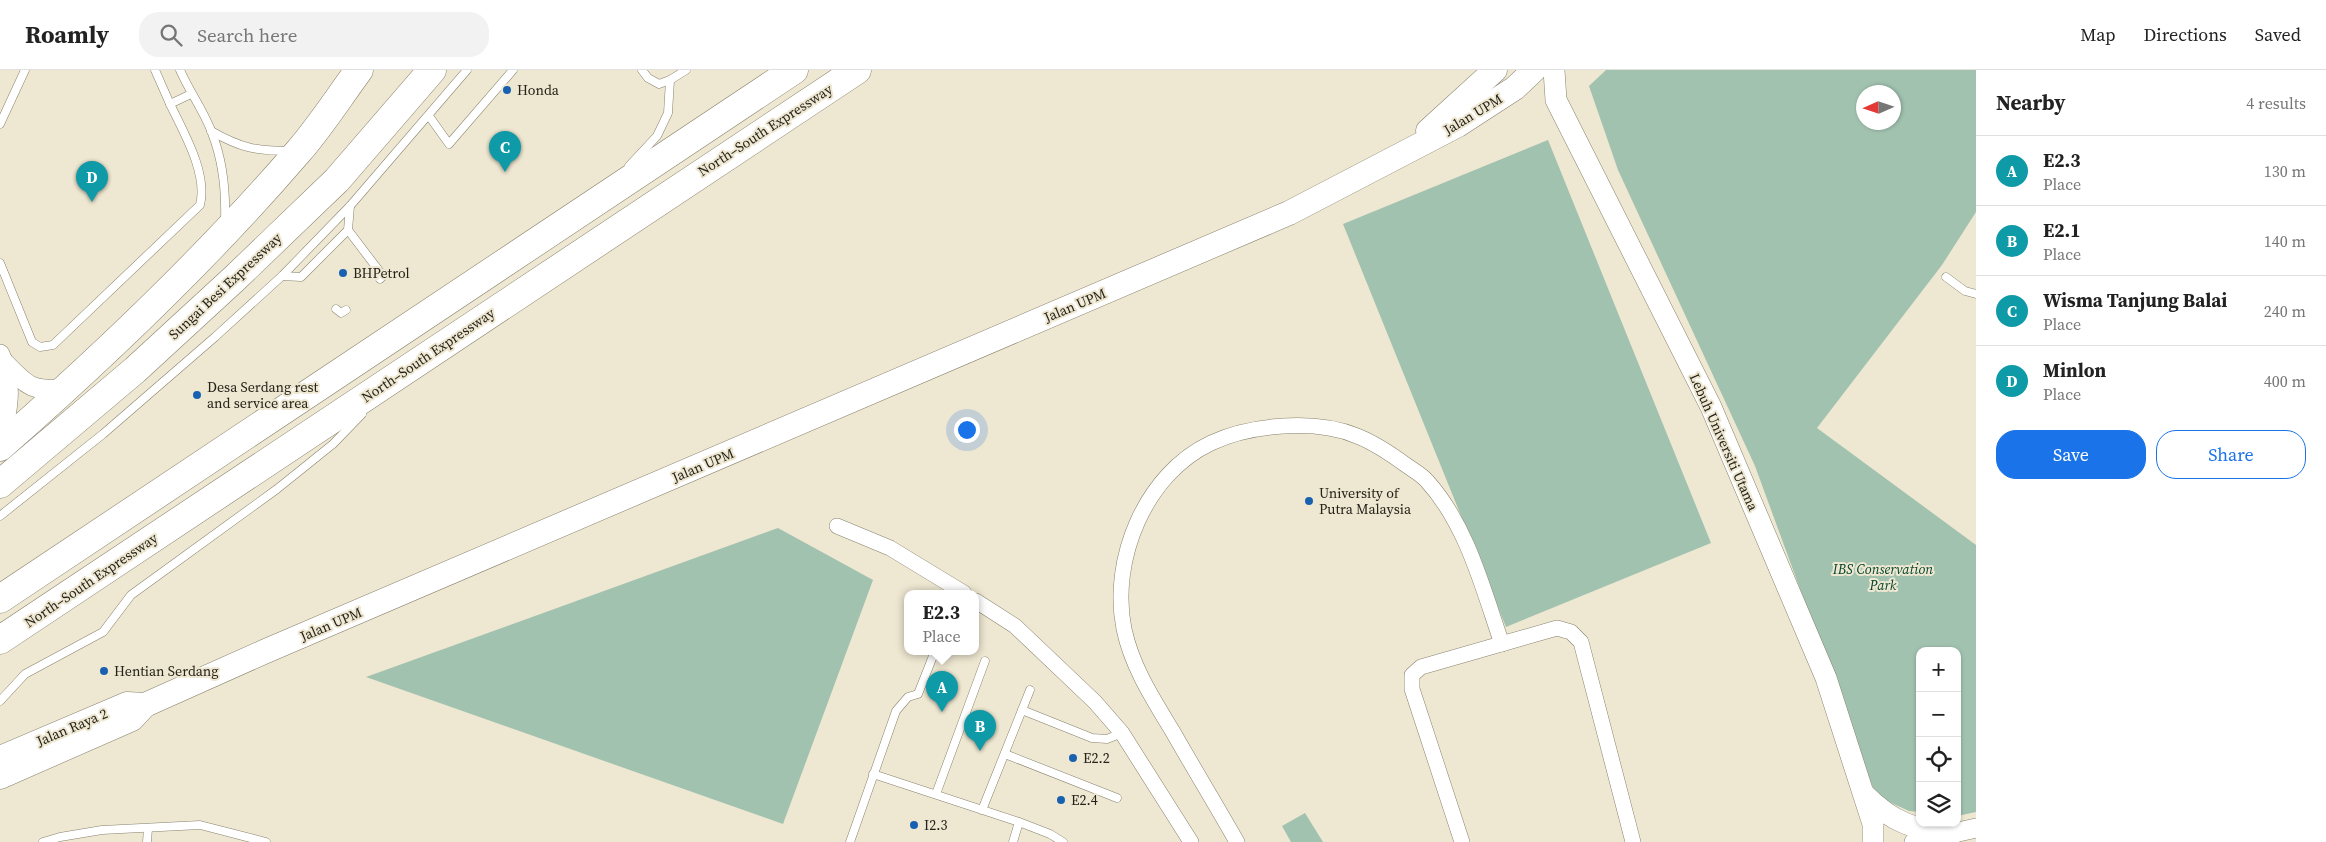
<!DOCTYPE html>
<meta charset="utf-8">
<style>
body{margin:0;font-family:"Source Serif 4",serif;background:#f2f2f2;color:#222}
.controls{position:absolute;right:15px;bottom:15px;display:grid;overflow:hidden;border-radius:10px;box-shadow:0 1px 4px #0004}
.controls button{width:45px;height:45px;display:grid;place-items:center;padding:0;border:0;border-bottom:1px solid #e0e0e0;background:#fff;color:#222;font:25px sans-serif}
.compass{position:absolute;left:1856px;top:15px;width:45px;height:45px;border-radius:50%;background:#fff;box-shadow:0 1px 4px #0004;rotate:267deg}
.you{position:absolute;left:966px;top:359px;width:18px;height:18px;margin:-12px;border:4px solid #fff;border-radius:50%;background:#1a73e8;box-shadow:0 0 0 8px #1a73e833}
.badge{display:grid;place-items:center;width:32px;height:32px;border-radius:50%;background:#1a73e8;color:#fff;font-size:16px;font-weight:700}
.pin{position:absolute;translate:-50% -41px;filter:drop-shadow(0 1px 2px #0008)}
.pin::after{content:'';position:absolute;top:26px;width:18px;height:15px;background:inherit;clip-path:polygon(0 0,100% 0,50% 100%)}
.popup{position:absolute;left:904px;top:520px;width:75px;height:65px;box-sizing:border-box;display:grid;place-content:center;border-radius:10px;background:#fff;filter:drop-shadow(0 1px 4px #0005);font-size:16px;white-space:nowrap;color:#767676}
.popup b{font-size:19px;color:#222}
.popup::after{content:'';position:absolute;left:50%;top:100%;margin-left:-10px;border:10px solid transparent;border-top-color:#fff}
.list{margin:0;padding:0;list-style:none}
h2{display:flex;justify-content:space-between;align-items:center;height:65px;margin:0;padding:0 20px;font-size:21px}
h2 small{font-size:16px;font-weight:400;color:#767676}
.list li{display:grid;grid-template-columns:32px 1fr auto;gap:15px;align-items:center;box-sizing:border-box;height:70px;padding:0 20px;border-top:1px solid #e0e0e0}
.list b{display:block;font-size:19px;white-space:nowrap}
.list p{margin:0;font-size:16px;white-space:nowrap;color:#767676}
.list em{font-size:16px;font-style:normal;color:#767676}
.actions{display:flex;gap:10px;padding:15px 20px}
.actions a{flex:1;padding:11px 0;border:1px solid #1a73e8;border-radius:20px;text-align:center;font-size:18px;color:#1a73e8}
.actions .main{background:#1a73e8;color:#fff}
.icon{flex:none;width:28px;height:28px;fill:none;stroke:currentColor;stroke-width:2;stroke-linecap:round;stroke-linejoin:round}
.map{position:relative;flex:none;width:1976px;height:772px;overflow:hidden}
header{display:flex;align-items:center;gap:30px;box-sizing:border-box;height:70px;padding:0 25px;background:#fff;border-bottom:1px solid #e0e0e0}
header strong{font-size:24px}
nav{display:flex;gap:28px;margin-inline-start:auto;font-size:18px}
.search{width:350px;height:45px;background:#f2f2f2;display:flex;align-items:center;gap:12px;box-sizing:border-box;padding:0 18px;border-radius:20px;color:#767676;font-size:19px}
main{display:flex}
aside{flex:1;background:#fff}
.map>svg:first-child{display:block}
</style>
<header>
<strong>Roamly</strong>
<div class="search"><svg class="icon" aria-label="search" viewBox="0 0 24 24"><circle cx="10" cy="10" r="6"/><path d="M15 15l6 6"/></svg>Search here</div>
<nav><a>Map</a><a>Directions</a><a>Saved</a></nav>
</header>
<main>
<div class="map">
<svg width="1976" height="772" viewBox="0 0 1976 772">
<rect width="100%" height="100%" fill="#eee7d1"/>
<g fill="#a2c2b0" fill-rule="evenodd">
<path d="M1606 0H1976V142L1942 195 1817 358 1976 475V742L1957 746V581H1920V742L1909 741 1876 726 1755 396 1618 100 1589 16ZM1864 22H1894V52H1864Z"/>
<path d="M1548 70 1711 473 1506 557 1343 154Z"/>
<path d="M778 458 873 510 783 754 366 607Z"/>
<path d="M1305 743 1323 772H1291L1282 756Z"/>
</g>
<g fill="none" stroke-linecap="round" stroke-linejoin="round">
<defs>
<g id="service">
<path d="M155 0 170 34 191 24"/>
<path d="M180 0C189 21 204 41 212 63 223 91 226 120 225 151"/>
<path d="M642 0 648 8 659 14 670 10 686 0"/>
<path d="M429 46 449 74 513 0"/>
<path d="M0 54 25 0"/>
<path d="M211 61C241 78 256 81 290 81"/>
<path d="M629 96 657 66 668 43 670 10"/>
<path d="M348 160 383 206 380 209"/>
<path d="M0 193 32 272 40 277 53 275 200 135C208 104 184 63 170 34"/>
<path d="M282 206 301 207 348 160 350 136"/>
<path d="M1946 207 1965 221 1976 224"/>
<path d="M336 239 341 243 346 240"/>
<path d="M0 446 103 364 215 267 282 206 350 136 467 0"/>
<path d="M0 631 25 604 103 562 131 525 277 419 333 374 362 344"/>
<path d="M1022 640 1092 668 1107 669 1122 663"/>
<path d="M1005 684 1117 728"/>
<path d="M873 704 1019 752 1050 764 1063 772"/>
<path d="M936 724 985 591"/>
<path d="M982 740 1030 620"/>
<path d="M43 772 60 767 102 760 200 755 266 772"/>
<path d="M147 772 148 758"/>
<path d="M850 772 896 641 908 627 918 624 935 581"/>
<path d="M1013 772 1019 752"/>
</g>
<g id="minor">
<path d="M837 456 890 478 964 523"/>
<path d="M976 531 1015 556 1095 632 1122 663 1191 772"/>
<path d="M1237 772C1216 735 1194 699 1173 662 1153 629 1132 597 1124 559 1110 490 1145 404 1211 373 1251 354 1316 349 1357 366 1375 373 1391 384 1406 395 1413 400 1422 405 1427 411 1467 455 1483 519 1502 574"/>
<path d="M1462 772 1412 619V605L1421 597 1557 558 1571 562 1581 572 1633 772"/>
</g>
<g id="tertiary">
<path d="M0 284C14 314 8 342 0 372"/>
<path d="M4 292C28 317 31 321 66 319"/>
<path d="M1914 772 1976 758"/>
</g>
<g id="secondary">
<path d="M1554 0 1556 30 1711 337 1826 608 1873 754V772"/>
<path d="M1865 725C1894 754 1914 759 1953 763"/>
</g>
<g id="primary">
<path d="M1428 61 1495 0"/>
<path d="M0 688 127 634 145 635"/>
<path d="M0 707 132 649 145 635 266 581 1289 143 1458 55 1515 18 1534 0"/>
</g>
<g id="motorway">
<path d="M0 377C105 285 207 188 298 82 320 57 339 27 359 0"/>
<path d="M0 414 135 300 235 208 337 110 432 0"/>
<path d="M0 529 794 0"/>
<path d="M0 570 857 0"/>
</g>
</defs>
<use href="#service" stroke="#88826e" stroke-width="9"/>
<use href="#minor" stroke="#88826e" stroke-width="16"/>
<use href="#tertiary" stroke="#88826e" stroke-width="20"/>
<use href="#secondary" stroke="#88826e" stroke-width="22"/>
<use href="#primary" stroke="#88826e" stroke-width="25"/>
<use href="#motorway" stroke="#88826e" stroke-width="29"/>
<use href="#service" stroke="#fff" stroke-width="8"/>
<use href="#minor" stroke="#fff" stroke-width="15"/>
<use href="#tertiary" stroke="#fff" stroke-width="19"/>
<use href="#secondary" stroke="#fff" stroke-width="21"/>
<use href="#primary" stroke="#fff" stroke-width="24"/>
<use href="#motorway" stroke="#fff" stroke-width="28"/>
</g>
<g fill="#1861b1" stroke="#eee7d1" stroke-width="2">
<circle cx="507" cy="20" r="5"/>
<circle cx="343" cy="203" r="5"/>
<circle cx="197" cy="325" r="5"/>
<circle cx="1309" cy="431" r="5"/>
<circle cx="104" cy="601" r="5"/>
<circle cx="1073" cy="688" r="5"/>
<circle cx="1061" cy="730" r="5"/>
<circle cx="914" cy="755" r="5"/>
</g>
<g text-anchor="middle" stroke-width="4" stroke-linejoin="round" paint-order="stroke">
<g font-size="14" fill="#25221a" stroke="#eee7d1" text-anchor="start">
<text x="517" y="25">Honda</text>
<text x="353" y="208">BHPetrol</text>
<text x="207" y="322">Desa Serdang rest<tspan x="207" dy="16">and service area</tspan></text>
<text x="1319" y="428">University of<tspan x="1319" dy="16">Putra Malaysia</tspan></text>
<text x="114" y="606">Hentian Serdang</text>
<text x="1083" y="693">E2.2</text>
<text x="1071" y="735">E2.4</text>
<text x="924" y="760">I2.3</text>
</g>
<g font-size="14" fill="#25221a" stroke="#eee7d1">
<text transform="translate(1473 44) rotate(-31)" y="5">Jalan UPM</text>
<text transform="translate(765 60) rotate(-33)" y="5">North–South Expressway</text>
<text transform="translate(225 216) rotate(-43)" y="5">Sungai Besi Expressway</text>
<text transform="translate(1075 235) rotate(-23)" y="5">Jalan UPM</text>
<text transform="translate(428 285) rotate(-34)" y="5">North–South Expressway</text>
<text transform="translate(1724 372) rotate(66)" y="5">Lebuh Universiti Utama</text>
<text transform="translate(703 395) rotate(-23)" y="5">Jalan UPM</text>
<text transform="translate(91 510) rotate(-34)" y="5">North–South Expressway</text>
<text transform="translate(331 554) rotate(-23)" y="5">Jalan UPM</text>
<text transform="translate(72 657) rotate(-23)" y="5">Jalan Raya 2</text>
</g>
<g font-size="14" font-style="italic" fill="#02452c" stroke="#eee7d1">
<text x="1883" y="504">IBS Conservation<tspan x="1883" dy="16">Park</tspan></text>
</g>
</g>
</svg>
<div class="controls">
<button>+</button>
<button>−</button>
<button><svg class="icon" aria-label="locate" viewBox="0 0 24 24"><circle cx="12" cy="12" r="6"/><path d="M12 2v4M12 18v4M2 12h4M18 12h4"/></svg></button>
<button><svg class="icon" aria-label="layers" viewBox="0 0 24 24"><path d="M12 4l9 5-9 5-9-5zM3 14l9 5 9-5"/></svg></button>
</div>
<svg class="compass" viewBox="-18 -18 36 36"><path d="M0-13l5 13h-10z" fill="#e53935"/><path d="M0 13l5-13h-10z" fill="#767676"/></svg>
<div class="you"></div>
<div class="pin badge" style="left:942px;top:642px;background:#0f9aa8">A</div>
<div class="popup"><b>E2.3</b>Place</div>
<div class="pin badge" style="left:980px;top:681px;background:#0f9aa8">B</div>
<div class="pin badge" style="left:505px;top:102px;background:#0f9aa8">C</div>
<div class="pin badge" style="left:92px;top:132px;background:#0f9aa8">D</div>
</div>
<aside>
<h2>Nearby<small>4 results</small></h2>
<ul class="list">
<li><span class="badge" style="background:#0f9aa8">A</span><div><b>E2.3</b><p>Place</p></div><em>130 m</em></li>
<li><span class="badge" style="background:#0f9aa8">B</span><div><b>E2.1</b><p>Place</p></div><em>140 m</em></li>
<li><span class="badge" style="background:#0f9aa8">C</span><div><b>Wisma Tanjung Balai</b><p>Place</p></div><em>240 m</em></li>
<li><span class="badge" style="background:#0f9aa8">D</span><div><b>Minlon</b><p>Place</p></div><em>400 m</em></li>
</ul>
<div class="actions"><a class="main">Save</a><a>Share</a></div>
</aside>
</main>
